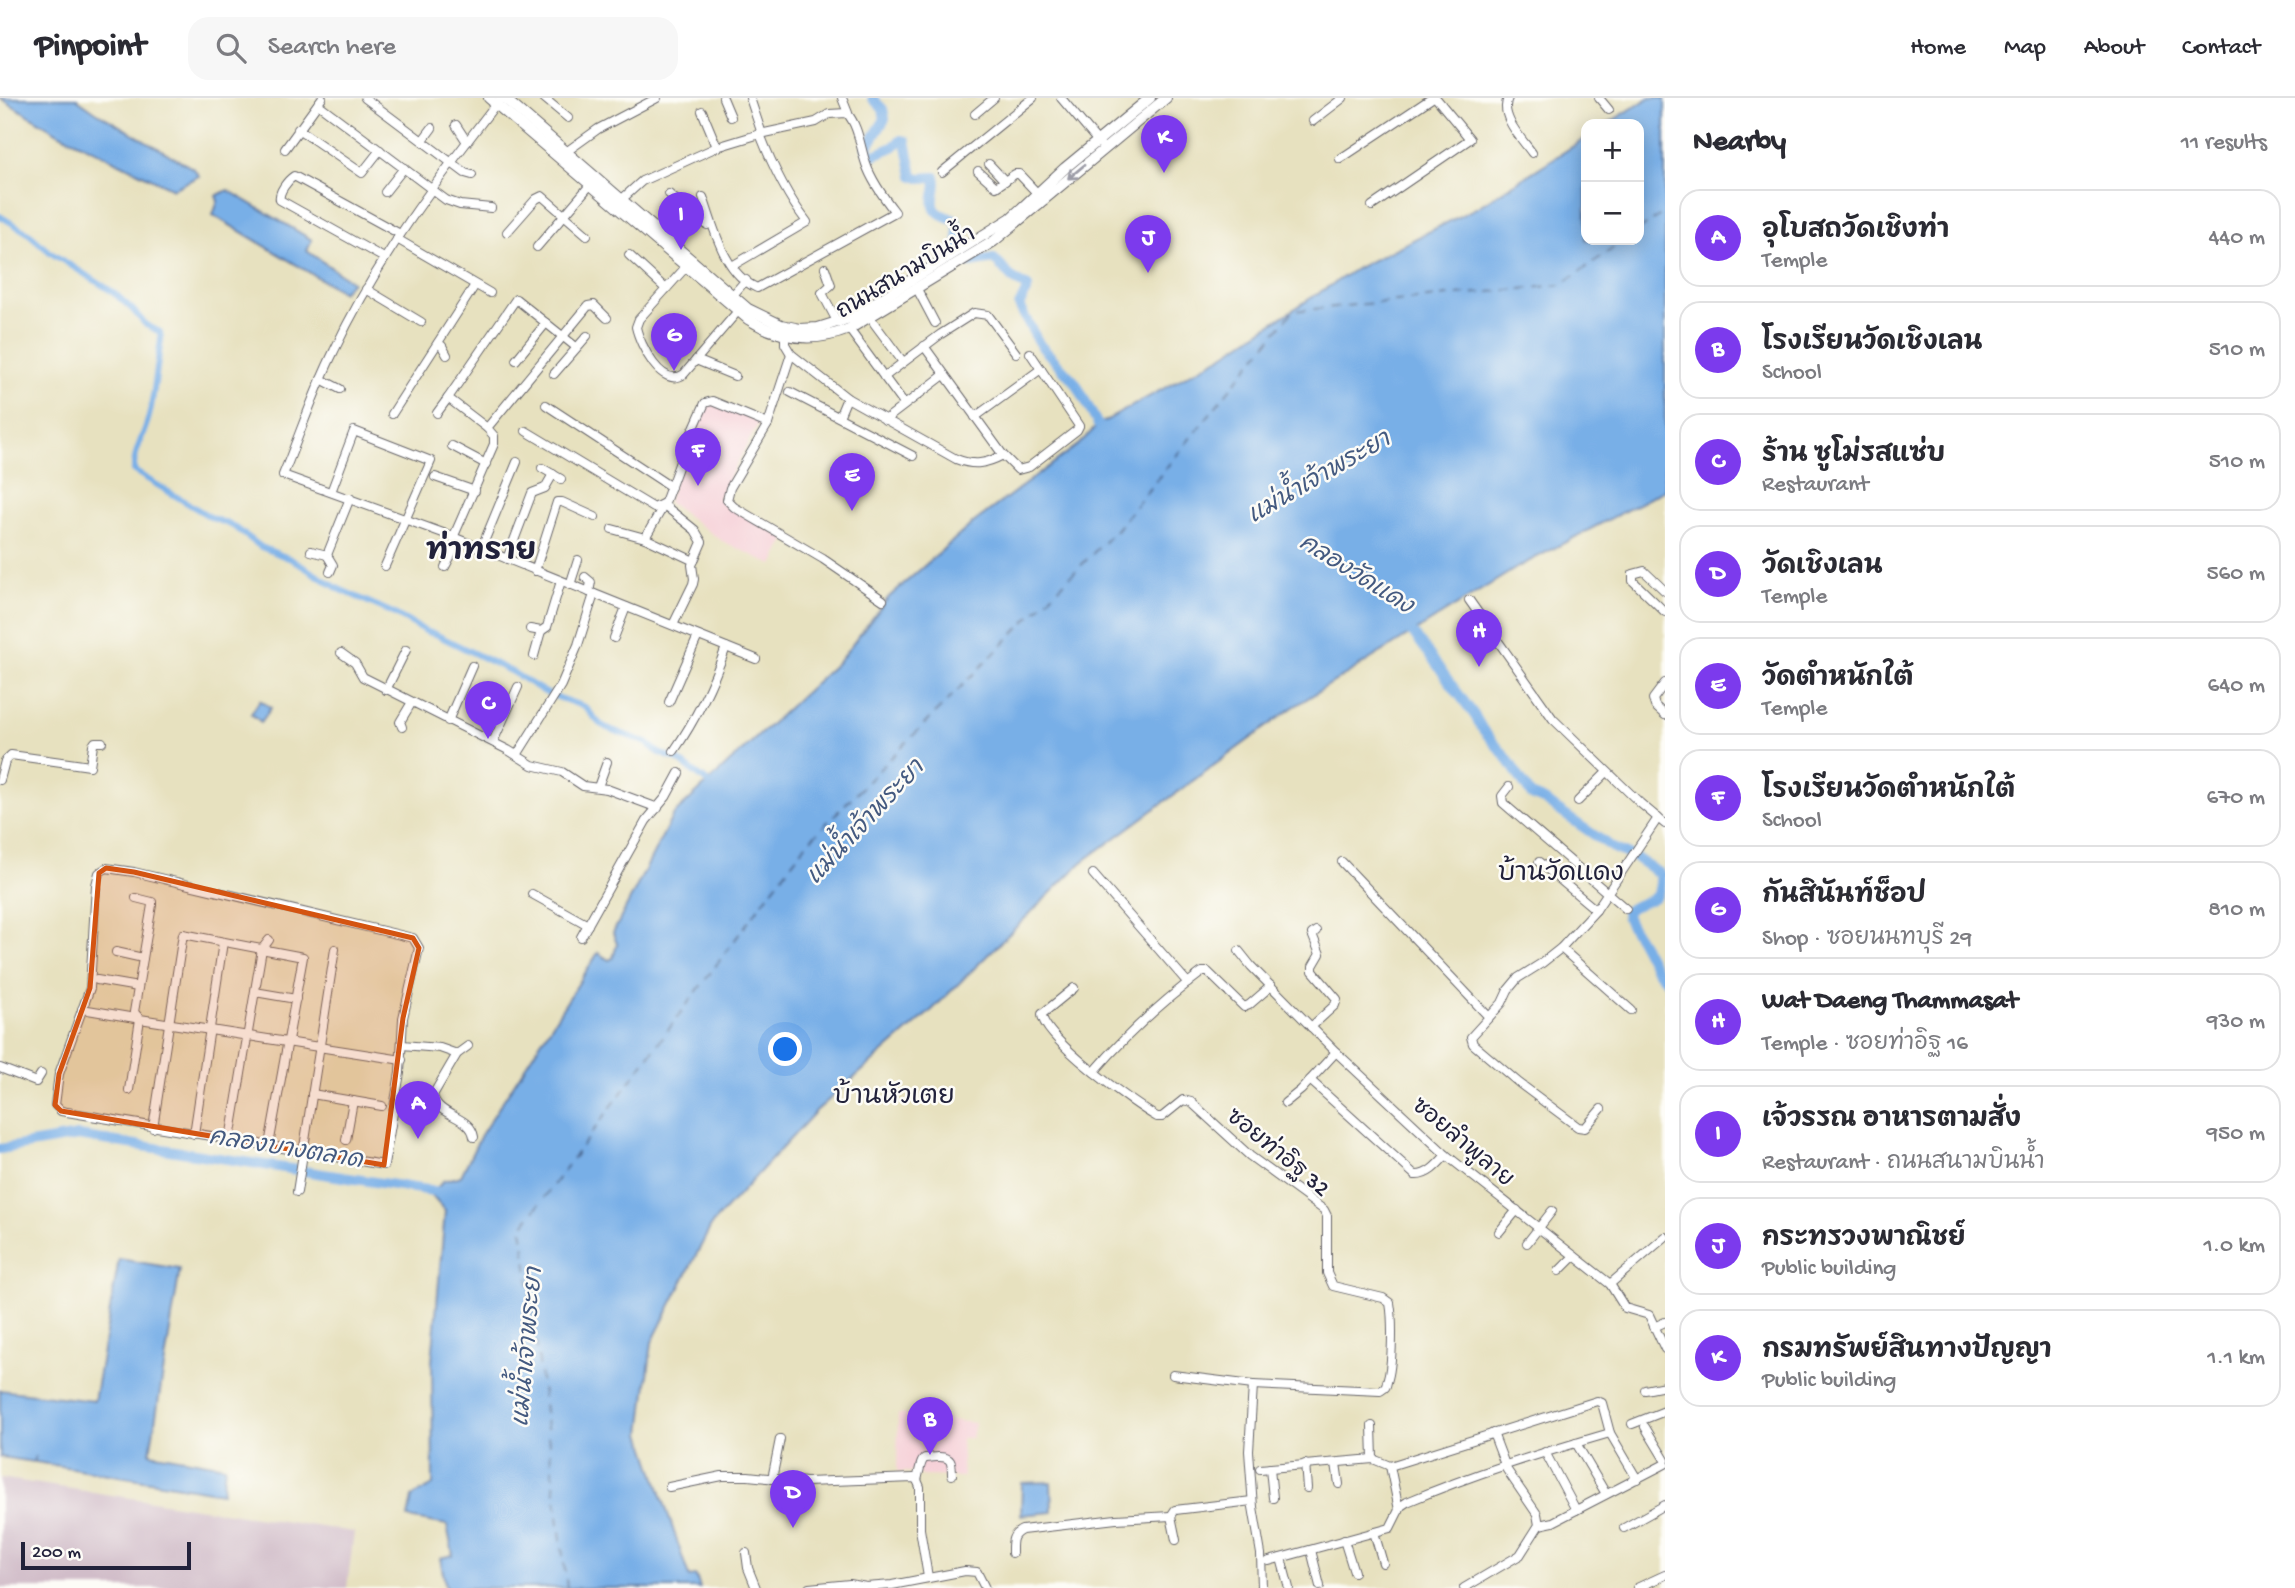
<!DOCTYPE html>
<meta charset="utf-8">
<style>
body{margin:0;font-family:"Gochi Hand","Playpen Sans Thai",sans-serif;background:#f7f7f7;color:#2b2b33}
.controls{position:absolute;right:21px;top:21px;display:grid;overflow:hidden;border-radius:14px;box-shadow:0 4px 18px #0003}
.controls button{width:63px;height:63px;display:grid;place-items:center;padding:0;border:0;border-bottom:2px solid #e1e1e2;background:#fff;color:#2b2b33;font:35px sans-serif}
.scale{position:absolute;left:21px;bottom:18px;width:170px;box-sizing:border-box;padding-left:7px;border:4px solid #22223b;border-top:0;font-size:19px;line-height:24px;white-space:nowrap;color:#22223b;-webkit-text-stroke:5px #fdfcf7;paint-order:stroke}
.you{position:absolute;left:786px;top:952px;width:24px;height:24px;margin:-18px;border:5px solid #fff;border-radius:50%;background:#1a73e8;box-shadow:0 0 0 10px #1a73e833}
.badge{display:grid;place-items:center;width:46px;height:46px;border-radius:50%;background:#7c3aed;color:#fff;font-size:23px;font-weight:700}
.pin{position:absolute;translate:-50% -58px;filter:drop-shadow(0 2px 4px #0008)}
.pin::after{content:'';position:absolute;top:37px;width:24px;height:21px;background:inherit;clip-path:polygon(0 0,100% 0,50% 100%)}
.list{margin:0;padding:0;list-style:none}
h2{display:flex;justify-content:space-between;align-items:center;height:91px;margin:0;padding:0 28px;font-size:30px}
h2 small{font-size:23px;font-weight:400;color:#7c7c81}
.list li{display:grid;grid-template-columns:46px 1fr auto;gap:21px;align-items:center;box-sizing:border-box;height:98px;margin:0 14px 14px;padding:0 14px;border:2px solid #e1e1e2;border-radius:21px}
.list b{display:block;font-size:26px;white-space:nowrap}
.list p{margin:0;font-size:23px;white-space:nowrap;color:#7c7c81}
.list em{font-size:23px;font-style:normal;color:#7c7c81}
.icon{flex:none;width:38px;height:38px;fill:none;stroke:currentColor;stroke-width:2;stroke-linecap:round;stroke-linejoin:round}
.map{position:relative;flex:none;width:1665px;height:1490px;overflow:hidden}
header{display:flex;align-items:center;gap:42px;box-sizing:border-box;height:98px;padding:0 35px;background:#fff;border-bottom:2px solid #e1e1e2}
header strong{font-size:33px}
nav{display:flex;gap:38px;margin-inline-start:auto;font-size:24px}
.search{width:490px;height:63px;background:#f7f7f7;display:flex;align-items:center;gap:18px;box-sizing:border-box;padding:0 24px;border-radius:21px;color:#7c7c81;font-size:26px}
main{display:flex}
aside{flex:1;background:#fff}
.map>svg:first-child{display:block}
</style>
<header>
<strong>Pinpoint</strong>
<div class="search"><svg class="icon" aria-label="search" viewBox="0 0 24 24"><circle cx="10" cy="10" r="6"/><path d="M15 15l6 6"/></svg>Search here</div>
<nav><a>Home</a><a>Map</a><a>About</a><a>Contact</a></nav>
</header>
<main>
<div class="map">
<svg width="1665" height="1490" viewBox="0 0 1665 1490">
<rect width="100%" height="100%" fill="#fdfcf7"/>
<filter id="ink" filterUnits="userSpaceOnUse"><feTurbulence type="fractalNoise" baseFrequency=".0143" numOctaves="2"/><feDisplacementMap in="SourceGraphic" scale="14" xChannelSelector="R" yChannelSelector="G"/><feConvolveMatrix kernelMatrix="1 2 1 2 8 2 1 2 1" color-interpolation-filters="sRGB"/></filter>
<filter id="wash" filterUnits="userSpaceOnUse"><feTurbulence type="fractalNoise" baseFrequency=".00686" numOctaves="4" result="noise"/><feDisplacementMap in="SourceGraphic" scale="28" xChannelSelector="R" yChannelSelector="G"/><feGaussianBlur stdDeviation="1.57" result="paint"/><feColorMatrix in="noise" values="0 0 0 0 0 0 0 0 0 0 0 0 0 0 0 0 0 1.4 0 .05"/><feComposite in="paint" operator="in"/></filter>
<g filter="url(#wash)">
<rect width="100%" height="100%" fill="#e7e1bf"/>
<g fill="#f6cfd7">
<path d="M708 303 759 324 718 401 786 441 773 467 722 443 668 404 676 376Z"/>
<path d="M898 1316 975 1325 972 1340H961L963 1379 921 1378 918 1374H897Z"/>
</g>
<path fill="#d1bdc9" d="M0 1380 354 1434 347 1490H0Z"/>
<g fill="#78afe7" stroke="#4d6891" stroke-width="2">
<path d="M0 0H76L96 14 194 71 199 78 173 91 60 36Z"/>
<path d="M1649 0H1665V392L1518 469 1292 610 1081 765 932 912 816 1013 712 1126 652 1244 641 1335 689 1479 696 1478 700 1490H446L440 1460 453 1457 447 1427 408 1420 412 1399 433 1387 432 1263 445 1113 431 1097 443 1083 461 1078 481 1037 598 855 609 862 613 860 617 846 613 835 673 717 840 562 889 499 973 425 1079 346 1098 327 1222 258 1357 170 1476 110 1586 40V142H1639V26H1607Z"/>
<path d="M228 92 312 142 307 153 352 184 342 194 213 117 218 103 216 98Z"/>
<path d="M260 602 271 610 261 624 251 616Z"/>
<path d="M119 1161 180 1171 150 1355 225 1368 222 1395 35 1364V1358L33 1364 0 1359V1292L94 1303Z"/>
<path d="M1051 1384 1052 1414 1021 1417 1022 1385Z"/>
</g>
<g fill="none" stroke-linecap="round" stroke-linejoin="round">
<path stroke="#78afe7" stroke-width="6" d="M0 118 28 135 51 155 113 194 132 211 146 227 160 234 161 242C157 266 155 291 150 314 146 335 133 352 134 373L212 420 233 428 261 449 291 461 339 491 393 515 427 534 435 536 512 574 546 595 585 609 600 626 607 630 647 645 659 655 678 662 713 688"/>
<g stroke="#78afe7" stroke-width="10">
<path d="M872 0 883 11 885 21 867 50 872 58 893 49 901 42 906 43 913 78 919 80 935 79C939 89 929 104 936 112 940 118 950 119 956 123 963 141 950 152 971 165L994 161 1013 181 1028 189 1019 208 1040 247 1076 285 1098 327 1109 335"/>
<path d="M1402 529 1414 536 1475 618 1483 632 1507 660 1531 697 1545 703 1613 750 1636 760 1660 776C1662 811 1643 798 1626 814 1626 825 1636 834 1641 844 1650 860 1652 869 1665 882"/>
<path d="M0 1051 78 1038 446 1095"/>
</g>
<g stroke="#445a80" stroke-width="2" stroke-dasharray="9 7" stroke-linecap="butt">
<path d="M1639 132 1665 114"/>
<path d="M567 1490 522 1129 806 746 1116 432 1293 213 1561 187 1625 142"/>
</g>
</g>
</g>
<g filter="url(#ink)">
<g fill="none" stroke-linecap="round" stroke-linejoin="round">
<defs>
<g id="minor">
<path d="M365 0 465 75 472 77"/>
<path d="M544 0 568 20"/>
<path d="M723 0 731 19"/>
<path d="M750 0 762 36"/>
<path d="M842 0 848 15"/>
<path d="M1061 0 1100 46"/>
<path d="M1508 0C1499 18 1522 41 1532 55"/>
<path d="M1599 0 1609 12"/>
<path d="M499 2C437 82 377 161 334 253 314 293 300 336 283 377L443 435 756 561"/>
<path d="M318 6 446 102 460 107 491 110"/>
<path d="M702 13 717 49"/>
<path d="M975 16 994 0"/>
<path d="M1313 23 1343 0"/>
<path d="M456 27 467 44"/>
<path d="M298 31 362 75 380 52"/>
<path d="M423 42 432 30"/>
<path d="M285 51 322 0"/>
<path d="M566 54 598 31 657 0"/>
<path d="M1340 61 1432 0"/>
<path d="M989 66 1005 83"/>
<path d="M978 73 996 89 1015 76H1019L1037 95"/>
<path d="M942 74 1033 0"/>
<path d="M385 94 404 70"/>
<path d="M669 96 707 127"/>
<path d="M621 102 642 83 717 49 760 36 816 24 829 16 847 15C859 29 860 49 866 66 872 84 884 100 895 114L757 190C724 176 714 130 703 99"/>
<path d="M1372 108 1470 41 1436 0"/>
<path d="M507 134 536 101 542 98 587 137"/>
<path d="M397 141 490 195"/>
<path d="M670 144 693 116"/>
<path d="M537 149 591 86"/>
<path d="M629 157 666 191"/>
<path d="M384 160 280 102C278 94 288 82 294 78L400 136"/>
<path d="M732 168 807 124C787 98 772 67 760 36"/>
<path d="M686 169 639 221 636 229C640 247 662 292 684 276L738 213"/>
<path d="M825 170 831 187 822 195 838 225"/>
<path d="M916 189 935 225"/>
<path d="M366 191 421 224"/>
<path d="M732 198 746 182"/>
<path d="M874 225 903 264"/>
<path d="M849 231 904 306"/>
<path d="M785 238V246L791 256 847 300 956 361C974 368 986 366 1003 357"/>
<path d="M438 245 442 248 447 257"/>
<path d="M924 248 1003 357 1018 372 1029 369 1077 332 1079 328 1030 255"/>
<path d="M791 256 768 326 730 390 727 402 734 409 823 461 883 502"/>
<path d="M516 262 546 225"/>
<path d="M696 262 735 278"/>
<path d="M554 276 587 238"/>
<path d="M884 279 941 236 974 215 988 217 1016 255"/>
<path d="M321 281 340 291"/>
<path d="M790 294 913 358"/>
<path d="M546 307 671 389"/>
<path d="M437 315 448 300"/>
<path d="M392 316 475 187"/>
<path d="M839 319 847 300"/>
<path d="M975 319 1041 271"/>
<path d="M885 322 944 277"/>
<path d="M487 330 448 300 516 201 576 249"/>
<path d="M526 333 654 410 664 405"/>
<path d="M452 348 486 366"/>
<path d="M542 370 561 381"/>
<path d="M435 379 475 393"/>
<path d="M331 394 354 333 431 363 385 468"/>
<path d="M664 407 695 432 702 444 692 467 694 481 693 486 673 527"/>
<path d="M612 431 645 440 694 463"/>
<path d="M453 440 494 346V338L487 330 588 208 594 207 607 220"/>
<path d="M645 440 664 407 685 350 705 305 712 303 768 326"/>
<path d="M481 451 517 364"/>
<path d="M311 453 327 457 350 400"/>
<path d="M327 457 333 467 330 474"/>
<path d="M507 461 532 395 545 390 553 376"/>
<path d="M445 469 459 442"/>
<path d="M535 473 557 404H562L595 419"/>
<path d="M585 479 591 484 589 494"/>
<path d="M570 487 578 462"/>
<path d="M1665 493 1644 473 1633 476V483L1665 514"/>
<path d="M1469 502 1553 621 1640 705 1665 726"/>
<path d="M530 531 541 533 547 529 561 483"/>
<path d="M614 540 626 509"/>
<path d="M341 555 355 565 363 579 508 652 532 667 562 674 583 688 607 691 658 710"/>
<path d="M534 558 541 533"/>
<path d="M1665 585 1653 601 1655 608 1665 617"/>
<path d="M386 592 406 552"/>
<path d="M669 604 698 538"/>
<path d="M448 623 472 568"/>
<path d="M402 629 400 624 412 604"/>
<path d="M493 644 518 589"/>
<path d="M674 653C696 621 713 586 726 549"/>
<path d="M517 657 561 587 578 547 594 496"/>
<path d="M0 682 5 663 11 657 90 668 93 647 95 644H102"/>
<path d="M598 689 607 664"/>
<path d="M1509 689 1502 698 1503 705 1626 811"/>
<path d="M1578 703 1607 674"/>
<path d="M1342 764 1489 919"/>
<path d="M1539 764 1596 812"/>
<path d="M106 770 134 774 413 840 419 850 403 920 400 975 384 1067 61 1013 55 1007 59 976 90 890 96 787 99 775Z"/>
<path d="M1093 776 1188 885"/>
<path d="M532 796 588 827"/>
<path d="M581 839 646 723 666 699 679 675"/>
<path d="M1561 850 1631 912"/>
<path d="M1239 853 1251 868 1336 954 1446 1057 1610 1186 1625 1210 1649 1217 1665 1251"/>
<path d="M116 854 143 860"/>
<path d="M97 882 138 889"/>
<path d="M1074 890 1042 916C1042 940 1134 1006 1157 1019H1162L1183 1002 1191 1004 1250 1058 1324 1112 1327 1118V1175L1333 1188 1383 1200 1390 1205C1393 1222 1393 1267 1387 1284 1386 1290 1385 1290 1380 1293L1253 1287 1249 1353 1253 1409 1261 1456 1262 1490"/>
<path d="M255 894 296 901"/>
<path d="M82 911 135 920 138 919"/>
<path d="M140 921 402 962"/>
<path d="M1311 929 1335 907 1337 901 1313 873V868L1320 856 1312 836 1316 833"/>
<path d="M402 947 440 950 457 956"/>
<path d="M468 948 457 956 433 997C438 1020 471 1017 474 1039"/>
<path d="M0 970 36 984 41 976"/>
<path d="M1094 974C1126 937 1163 903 1202 874H1208L1244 909 1249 907 1271 888"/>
<path d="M1310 982 1415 1077C1428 1078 1438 1066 1446 1057"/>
<path d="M129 992 140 921 134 914 152 807V804L136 800"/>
<path d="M312 996 382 1008"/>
<path d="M1285 1005 1301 992 1336 954"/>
<path d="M1601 1011 1585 1030 1578 1029 1519 985 1473 946 1471 939 1502 905 1508 892 1518 880 1542 865 1561 850 1596 812 1658 720"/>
<path d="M153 1030 183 836 303 859 269 1047"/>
<path d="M194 1036 223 844"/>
<path d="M230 1041 262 851 269 842"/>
<path d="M346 1042 353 1003"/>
<path d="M297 1094 335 851"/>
<path d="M1499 1134 1517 1112"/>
<path d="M1527 1145 1552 1113"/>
<path d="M1559 1173 1574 1158"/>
<path d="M1610 1186 1665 1139"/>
<path d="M1654 1229 1665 1224"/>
<path d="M1173 1277 1253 1287"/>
<path d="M1645 1292 1665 1288"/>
<path d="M1632 1326 1665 1313"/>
<path d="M1372 1328 1373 1361"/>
<path d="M1645 1329 1665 1362"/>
<path d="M1576 1345 1606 1396"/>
<path d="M1545 1354 1576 1412"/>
<path d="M1336 1365 1339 1386"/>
<path d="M1305 1366 1307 1390"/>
<path d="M1270 1370 1273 1400"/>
<path d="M1260 1371 1373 1361 1390 1368"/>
<path d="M772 1381 780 1341"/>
<path d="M917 1382C919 1376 920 1363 925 1360 926 1360 936 1359 937 1359 952 1358 952 1365 952 1377"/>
<path d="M669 1389 722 1378H748L806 1384 914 1380 917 1382 920 1389V1431L928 1479"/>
<path d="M1399 1412 1390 1368 1597 1303 1602 1305 1610 1335 1637 1381"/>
<path d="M1539 1427 1553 1424 1665 1366"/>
<path d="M1624 1430 1665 1407"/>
<path d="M1374 1434 1383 1465"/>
<path d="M1176 1442 1171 1418 1175 1412 1252 1403"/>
<path d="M1344 1442 1354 1474"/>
<path d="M1311 1452 1320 1488"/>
<path d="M746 1455 748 1470 756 1490"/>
<path d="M1012 1455C1012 1444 1011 1437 1022 1432L1116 1421 1171 1418"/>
<path d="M1281 1460 1289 1490"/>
<path d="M1269 1463 1390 1430 1401 1408 1407 1404C1473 1376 1541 1355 1610 1335"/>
<path d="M809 1490 850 1486 866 1489 892 1487 965 1473 977 1474 985 1490"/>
<path d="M1464 1490 1520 1457 1539 1427 1537 1416 1507 1372 1493 1335"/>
<path d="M1637 1490 1665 1477"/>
</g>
<g id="major">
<path d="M489 0 748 221C780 241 814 245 849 231L994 143 1166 0"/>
<path d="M504 0 748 211 781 227 800 231 818 230 850 220 1011 120 1065 70 1150 0"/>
</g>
</defs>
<use href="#minor" stroke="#676569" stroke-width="10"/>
<use href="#major" stroke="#676569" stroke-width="12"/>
<use href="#minor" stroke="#fff" stroke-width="8"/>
<use href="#major" stroke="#fff" stroke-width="10"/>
</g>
<defs><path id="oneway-shaft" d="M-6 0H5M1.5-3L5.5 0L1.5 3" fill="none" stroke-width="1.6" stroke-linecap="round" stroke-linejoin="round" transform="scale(1.75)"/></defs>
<use stroke="#9c9ca7" href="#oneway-shaft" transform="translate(1076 74) rotate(140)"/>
</g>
<path fill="#d45411" fill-opacity="0.2" stroke="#d45411" stroke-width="5" stroke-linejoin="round" d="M106 770 134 774 413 840 419 850 403 920 384 1067 61 1013 55 1007 59 976 90 890 99 775Z"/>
<g text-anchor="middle" stroke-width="5" stroke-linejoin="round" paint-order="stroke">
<g font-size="23" fill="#22223b" stroke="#fdfcf7">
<text transform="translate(905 173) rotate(-31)" y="8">ถนนสนามบินน้ำ</text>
<text transform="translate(1464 1043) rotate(40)" y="8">ซอยลำพูลาย</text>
<text transform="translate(1279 1053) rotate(39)" y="8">ซอยท่าอิฐ 32</text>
</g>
<g font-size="24" font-style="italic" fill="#445a80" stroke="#fdfcf7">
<text transform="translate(1318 378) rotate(-30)" y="8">แม่น้ำเจ้าพระยา</text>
<text transform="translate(1357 475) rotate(32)" y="8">คลองวัดแดง</text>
<text transform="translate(864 723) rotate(-47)" y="8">แม่น้ำเจ้าพระยา</text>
<text transform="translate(286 1049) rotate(9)" y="8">คลองบางตลาด</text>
<text transform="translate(526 1249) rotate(-85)" y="8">แม่น้ำเจ้าพระยา</text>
</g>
<g font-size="26" fill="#22223b" stroke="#fdfcf7">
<text x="1561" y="782">บ้านวัดแดง</text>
<text x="894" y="1005">บ้านหัวเตย</text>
</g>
<g font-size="30" font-weight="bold" fill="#22223b" stroke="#fdfcf7">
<text x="481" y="461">ท่าทราย</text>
</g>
</g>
</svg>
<div class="controls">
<button>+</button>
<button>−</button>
</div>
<div class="scale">200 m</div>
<div class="you"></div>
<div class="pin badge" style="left:418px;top:1041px">A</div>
<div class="pin badge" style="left:930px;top:1357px">B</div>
<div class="pin badge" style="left:488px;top:641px">C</div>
<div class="pin badge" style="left:793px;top:1430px">D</div>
<div class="pin badge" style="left:852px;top:413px">E</div>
<div class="pin badge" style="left:698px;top:388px">F</div>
<div class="pin badge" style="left:674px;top:273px">G</div>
<div class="pin badge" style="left:1479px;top:569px">H</div>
<div class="pin badge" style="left:681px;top:152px">I</div>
<div class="pin badge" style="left:1148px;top:175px">J</div>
<div class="pin badge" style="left:1164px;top:75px">K</div>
</div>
<aside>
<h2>Nearby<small>11 results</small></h2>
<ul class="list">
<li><span class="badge">A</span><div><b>อุโบสถวัดเชิงท่า</b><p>Temple</p></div><em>440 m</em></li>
<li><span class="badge">B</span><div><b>โรงเรียนวัดเชิงเลน</b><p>School</p></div><em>510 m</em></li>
<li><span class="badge">C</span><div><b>ร้าน ซูโม่รสแซ่บ</b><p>Restaurant</p></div><em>510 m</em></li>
<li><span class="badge">D</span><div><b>วัดเชิงเลน</b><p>Temple</p></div><em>560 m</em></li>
<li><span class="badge">E</span><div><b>วัดตำหนักใต้</b><p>Temple</p></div><em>640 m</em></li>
<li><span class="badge">F</span><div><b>โรงเรียนวัดตำหนักใต้</b><p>School</p></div><em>670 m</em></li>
<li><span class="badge">G</span><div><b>กันสินันท์ช็อป</b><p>Shop · ซอยนนทบุรี 29</p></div><em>810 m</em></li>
<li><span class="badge">H</span><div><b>Wat Daeng Thammasat</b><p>Temple · ซอยท่าอิฐ 16</p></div><em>930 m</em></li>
<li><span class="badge">I</span><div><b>เจ้วรรณ อาหารตามสั่ง</b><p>Restaurant · ถนนสนามบินน้ำ</p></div><em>950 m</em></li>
<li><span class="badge">J</span><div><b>กระทรวงพาณิชย์</b><p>Public building</p></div><em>1.0 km</em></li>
<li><span class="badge">K</span><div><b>กรมทรัพย์สินทางปัญญา</b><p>Public building</p></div><em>1.1 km</em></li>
</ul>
</aside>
</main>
